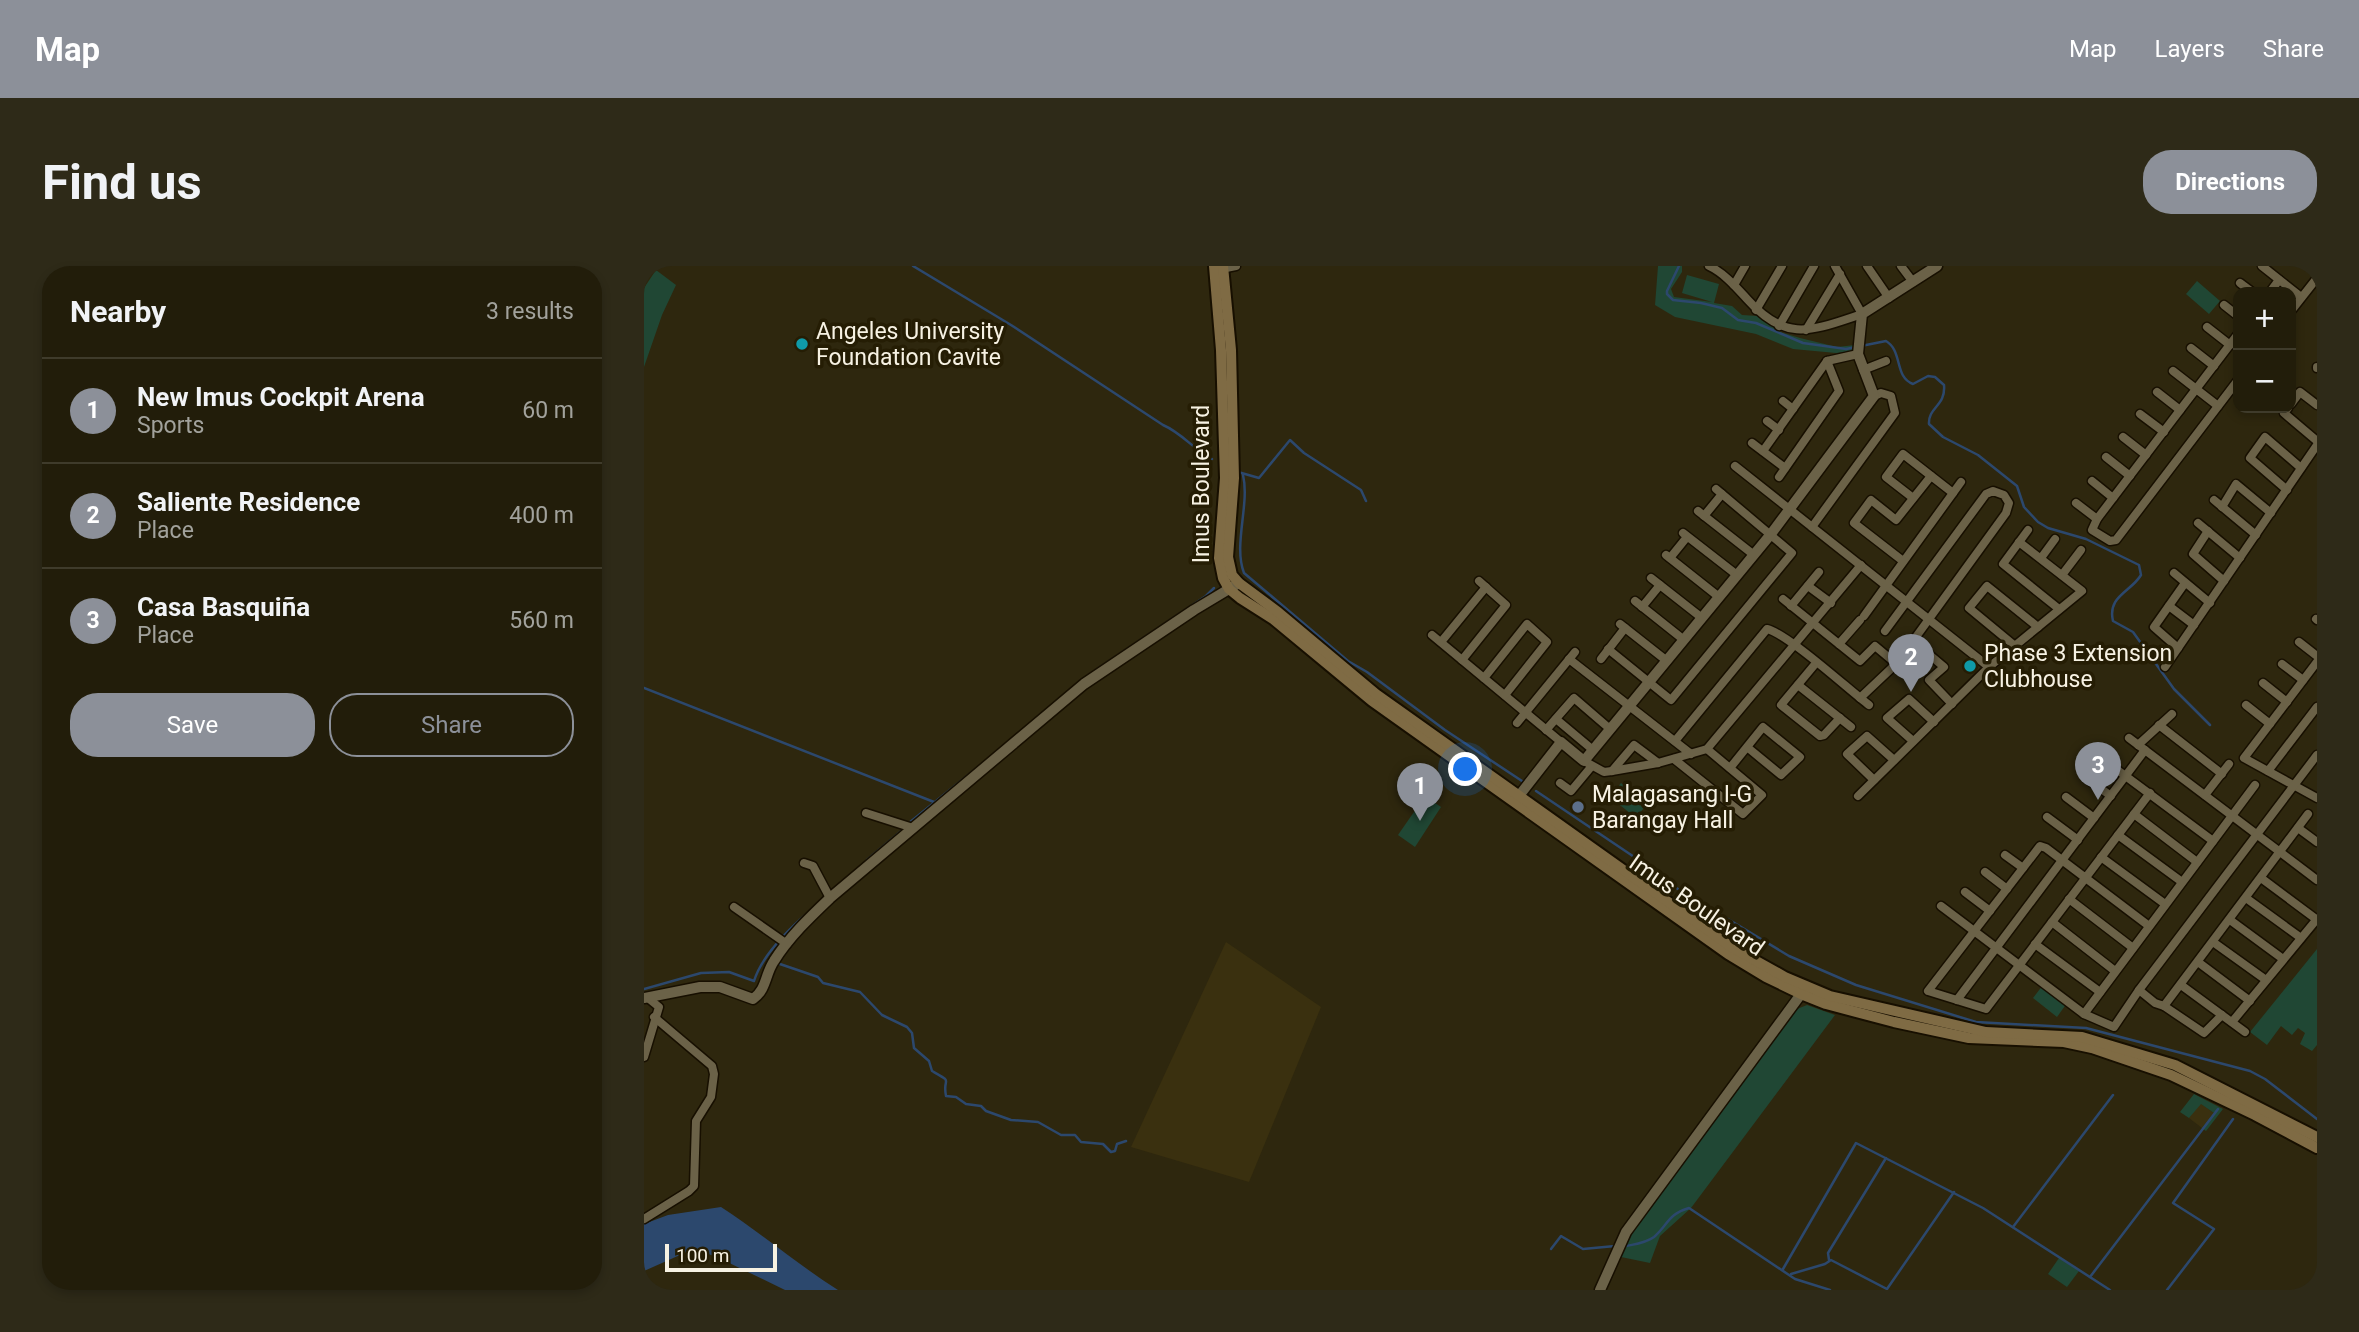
<!DOCTYPE html>
<meta charset="utf-8">
<style>
body{margin:0;font-family:Roboto,sans-serif;background:#2e2a18;color:#f1f3f6}
.controls{position:absolute;right:21px;top:21px;display:grid;overflow:hidden;border-radius:14px;box-shadow:0 4px 10px #0003}
.controls button{width:63px;height:63px;display:grid;place-items:center;padding:0;border:0;border-bottom:2px solid #3f3b2b;background:#221d0a;color:#f1f3f6;font:35px sans-serif}
.scale{position:absolute;left:21px;bottom:18px;width:112px;box-sizing:border-box;padding-left:7px;border:4px solid #f7f2e3;border-top:0;font-size:19px;line-height:24px;white-space:nowrap;color:#f7f2e3;-webkit-text-stroke:5px #251d04;paint-order:stroke}
.you{position:absolute;left:822px;top:504px;width:24px;height:24px;margin:-18px;border:5px solid #fff;border-radius:50%;background:#1a73e8;box-shadow:0 0 0 10px #1a73e833}
.badge{display:grid;place-items:center;width:46px;height:46px;border-radius:50%;background:#8c9099;color:#fff;font-size:23px;font-weight:700}
.pin{position:absolute;translate:-50% -58px;filter:drop-shadow(0 2px 4px #0008)}
.pin::after{content:'';position:absolute;top:37px;width:24px;height:21px;background:inherit;clip-path:polygon(0 0,100% 0,50% 100%)}
.list{margin:0;padding:0;list-style:none}
h2{display:flex;justify-content:space-between;align-items:center;height:91px;margin:0;padding:0 28px;font-size:30px}
h2 small{font-size:23px;font-weight:400;color:#a2a29c}
.list li{display:grid;grid-template-columns:46px 1fr auto;gap:21px;align-items:center;box-sizing:border-box;height:105px;padding:0 28px;border-top:2px solid #3f3b2b}
.list b{display:block;font-size:26px;white-space:nowrap}
.list p{margin:0;font-size:23px;white-space:nowrap;color:#a2a29c}
.list em{font-size:23px;font-style:normal;color:#a2a29c}
.actions{display:flex;gap:14px;padding:21px 28px}
.actions a{flex:1;padding:16px 0;border:2px solid #8c9099;border-radius:28px;text-align:center;font-size:24px;color:#8c9099}
.actions .main{background:#8c9099;color:#fff}
.map{position:relative;flex:none;width:1673px;height:1024px;overflow:hidden;border-radius:28px}
header{display:flex;align-items:center;gap:42px;box-sizing:border-box;height:98px;padding:0 35px;background:#8c9099;color:#fff}
header strong{font-size:33px}
nav{display:flex;gap:38px;margin-inline-start:auto;font-size:24px}
.intro{display:flex;align-items:center;justify-content:space-between;box-sizing:border-box;height:168px;padding:0 42px}
h1{margin:0;font-size:49px}
.button{padding:18px 32px;border-radius:28px;background:#8c9099;color:#fff;font-size:24px;font-weight:700}
main{display:flex;gap:42px;padding:0 42px}
aside{flex:1;background:#221d0a;border-radius:28px;box-shadow:0 4px 10px #0003}
.map>svg:first-child{display:block}
</style>
<header>
<strong>Map</strong>
<nav><a>Map</a><a>Layers</a><a>Share</a></nav>
</header>
<div class="intro"><h1>Find us</h1><a class="button">Directions</a></div>
<main>
<aside>
<h2>Nearby<small>3 results</small></h2>
<ul class="list">
<li><span class="badge">1</span><div><b>New Imus Cockpit Arena</b><p>Sports</p></div><em>60 m</em></li>
<li><span class="badge">2</span><div><b>Saliente Residence</b><p>Place</p></div><em>400 m</em></li>
<li><span class="badge">3</span><div><b>Casa Basquiña</b><p>Place</p></div><em>560 m</em></li>
</ul>
<div class="actions"><a class="main">Save</a><a>Share</a></div>
</aside>
<div class="map">
<svg width="1673" height="1024" viewBox="0 0 1673 1024">
<rect width="100%" height="100%" fill="#2e270e"/>
<g fill="#3a300f">
<path d="M582 676 677 741 605 916 487 881Z"/>
<path d="M1556 837 1570 847 1558 862 1545 852Z"/>
</g>
<g fill="#204734">
<path d="M1014 0H1038V6L1027 23 1030 31 1068 36 1038 27 1043 9 1075 18 1070 37 1088 40 1098 49 1114 50 1136 66 1156 72 1193 81 1211 79 1210 85 1192 87 1149 83 1112 68 1031 51 1011 39Z"/>
<path d="M12 4 32 19 18 49 0 101V22Z"/>
<path d="M1553 15 1576 35 1565 48 1542 28Z"/>
<path d="M977 517 1003 538 992 552 966 531Z"/>
<path d="M781 530 797 541 771 581 754 569Z"/>
<path d="M1673 683V779L1668 785 1656 778 1661 767 1654 762 1648 769 1637 760 1623 779 1606 766Z"/>
<path d="M1399 719 1423 737 1413 751 1389 732Z"/>
<path d="M1163 739 1191 749 1047 942 1016 970 1006 997 977 991 988 967 1153 743Z"/>
<path d="M1550 828 1579 843 1562 865 1558 862 1570 847 1557 838 1545 852 1536 846Z"/>
<path d="M1415 992 1435 1005 1423 1021 1404 1008Z"/>
</g>
<path fill="#2c486d" d="M77 941C117 967 153 998 194 1024H141L75 992 59 986 45 985 0 1005V958L24 949Z"/>
<g fill="none" stroke-linecap="round" stroke-linejoin="round">
<g stroke="#2c486d" stroke-width="2.5">
<path d="M269 0 367 59 519 159C538 167 550 184 568 193"/>
<path d="M1035 0 1023 25V28L1029 34 1057 37 1078 42 1094 54 1112 57 1159 77 1202 83 1242 75C1259 85 1250 111 1269 118L1284 110 1291 111 1300 119C1302 140 1284 141 1285 158L1299 171 1334 189 1373 220 1380 241 1394 256 1404 262 1442 273 1495 299 1497 309C1487 326 1463 330 1469 355L1489 366 1530 423 1566 459"/>
<path d="M594 206 615 212 646 174 660 187 717 224 722 235"/>
<path d="M599 209C606 238 589 279 600 307L704 395 723 406 801 464 881 517"/>
<path d="M452 404 562 330 570 322"/>
<path d="M0 422 290 536"/>
<path d="M892 525 1020 611 1024 617 1145 690 1212 719 1332 756 1442 762 1606 805 1621 813 1673 853"/>
<path d="M265 557 333 502"/>
<path d="M223 594 261 562"/>
<path d="M133 697 174 711 179 717 216 726 238 749 263 761 268 767 270 782 285 795 288 805C311 818 298 810 302 830L312 831 322 838 337 840 342 845 367 854 394 856 417 869H431L437 876 459 878 467 886 471 885 473 878 482 875"/>
<path d="M0 723 57 707 85 706 110 715C118 689 145 663 166 645"/>
<path d="M1369 961 1469 829"/>
<path d="M982 980C992 978 1002 977 1010 971 1024 959 1024 948 1045 942L1151 1013 1186 1024"/>
<path d="M907 983 917 970 939 983 971 980"/>
<path d="M1185 994 1184 987 1242 892"/>
<path d="M1139 1003 1212 877 1339 942 1466 1024"/>
<path d="M1147 1008 1181 998 1187 994 1243 1023 1310 926"/>
<path d="M1446 1011 1574 843"/>
<path d="M1523 1024 1570 963 1529 937 1589 853"/>
</g>
<defs>
<g id="minor">
<path d="M1065 0C1080 7 1092 21 1103 33 1142 77 1167 65 1218 48L1191 0"/>
<path d="M1223 0 1245 32"/>
<path d="M1257 0 1269 16"/>
<path d="M1618 0 1657 31"/>
<path d="M1671 0 1673 2"/>
<path d="M577 3 592 0"/>
<path d="M1596 17 1608 26"/>
<path d="M1090 19 1101 0"/>
<path d="M1626 26 1635 14"/>
<path d="M1580 39 1594 50"/>
<path d="M1112 44 1138 0"/>
<path d="M1647 45 1673 12"/>
<path d="M1135 60 1170 0"/>
<path d="M1563 61 1586 79"/>
<path d="M1162 64 1196 8"/>
<path d="M1594 68 1453 253 1448 264 1466 275 1472 274 1594 114"/>
<path d="M1547 82 1570 100"/>
<path d="M1673 101V102"/>
<path d="M1219 104 1242 95"/>
<path d="M1529 105 1574 140"/>
<path d="M1513 126 1536 144"/>
<path d="M1139 135 1149 143"/>
<path d="M1647 138 1656 126 1673 139"/>
<path d="M1644 142 1640 147 1673 175"/>
<path d="M1496 148 1520 166"/>
<path d="M1123 155 1135 164"/>
<path d="M1479 171 1502 189"/>
<path d="M1108 177 1141 202"/>
<path d="M1119 185 1183 95 1214 88"/>
<path d="M1462 191 1486 210"/>
<path d="M1091 200 1345 401"/>
<path d="M1135 211 1195 125 1183 95"/>
<path d="M1448 215 1469 232"/>
<path d="M1643 224 1606 192 1621 171 1657 202"/>
<path d="M1269 232 1242 211 1259 188 1309 227"/>
<path d="M1570 234 1612 269"/>
<path d="M1432 237 1453 253"/>
<path d="M1578 241 1592 218 1627 247"/>
<path d="M1054 245 1110 289"/>
<path d="M1060 250 1078 228"/>
<path d="M1554 257 1596 292"/>
<path d="M1168 261 1251 147 1247 130 1237 127 1230 130"/>
<path d="M1384 264 1359 298 1415 343"/>
<path d="M1564 265 1549 288 1580 315"/>
<path d="M1039 267 1093 309"/>
<path d="M1022 289 1075 331"/>
<path d="M1026 292 1043 271"/>
<path d="M1397 292 1411 273"/>
<path d="M1259 295 1210 257 1227 234 1252 254 1287 210"/>
<path d="M1530 307 1566 337"/>
<path d="M1418 309 1437 284"/>
<path d="M1007 312 1058 352"/>
<path d="M1164 320 1187 337"/>
<path d="M1139 333 1216 395 1231 380 1261 405"/>
<path d="M991 335 1040 374"/>
<path d="M1147 340 1175 306"/>
<path d="M1525 340 1550 359"/>
<path d="M998 341 1016 319"/>
<path d="M1220 350 1317 216"/>
<path d="M1672 353 1673 354"/>
<path d="M976 358 1023 395"/>
<path d="M1241 365 1342 228 1349 225 1360 229 1365 237 1362 247 1269 375 1300 401 1285 414 1308 438"/>
<path d="M788 369 917 476"/>
<path d="M797 376 842 321"/>
<path d="M1655 376 1673 390"/>
<path d="M1195 378 1216 354"/>
<path d="M1371 380 1325 342 1343 320 1394 361"/>
<path d="M1534 382 1510 361 1541 317"/>
<path d="M964 383 1027 434 1148 287 1072 223"/>
<path d="M925 393 1047 488"/>
<path d="M957 393 981 362"/>
<path d="M818 394 862 339 835 315"/>
<path d="M1673 396 1600 492 1673 532"/>
<path d="M1172 397 1137 439 1176 470 1180 469 1196 452"/>
<path d="M1638 398 1659 414"/>
<path d="M1521 401 1673 179"/>
<path d="M840 412 883 358 903 376 861 429"/>
<path d="M1619 417 1643 436"/>
<path d="M1154 419 1207 461"/>
<path d="M1216 432 1252 398"/>
<path d="M1602 439 1626 458"/>
<path d="M912 453 949 484"/>
<path d="M873 457 931 386"/>
<path d="M1515 459 1578 508"/>
<path d="M902 464 930 432 966 463"/>
<path d="M1485 472 1673 614"/>
<path d="M1031 475 1123 363C1144 368 1204 423 1225 439"/>
<path d="M1269 475 1243 452 1265 433 1290 456"/>
<path d="M1494 479 1528 448"/>
<path d="M1030 493 1099 548 1118 529 1063 483"/>
<path d="M1460 494 1569 575"/>
<path d="M940 495 960 506 968 505 1014 497 1063 483 1217 299"/>
<path d="M1086 502 1119 461 1156 491 1137 509 1103 481"/>
<path d="M968 505 990 479 1014 497"/>
<path d="M1624 505 1673 441"/>
<path d="M1442 512 1467 530"/>
<path d="M1230 514 1203 488 1223 470 1250 494"/>
<path d="M916 517 927 525 947 501"/>
<path d="M1561 529 1585 498"/>
<path d="M1214 530 1345 401 1438 325 1375 276"/>
<path d="M1422 531 1450 552"/>
<path d="M222 547 269 562"/>
<path d="M1490 548 1553 596"/>
<path d="M1403 551 1434 574"/>
<path d="M1654 562 1673 576"/>
<path d="M1474 569 1538 616"/>
<path d="M1361 589 1379 602"/>
<path d="M1457 591 1521 638"/>
<path d="M160 597 169 600 186 632"/>
<path d="M1341 606 1363 623"/>
<path d="M1617 612 1672 653"/>
<path d="M1321 626 1346 645"/>
<path d="M1602 632 1657 672"/>
<path d="M1425 633 1489 682"/>
<path d="M1297 640 1440 748 1470 761 1495 724 1673 489"/>
<path d="M90 641 143 678"/>
<path d="M1586 654 1639 693"/>
<path d="M1408 656 1471 705"/>
<path d="M1505 660 1402 582 1396 580 1284 725 1342 743C1397 671 1451 599 1506 527"/>
<path d="M1569 676 1622 714"/>
<path d="M1391 678 1456 726"/>
<path d="M1554 696 1606 735"/>
<path d="M1537 719 1601 766"/>
<path d="M1495 724 1511 737 1520 740 1664 548"/>
<path d="M1313 734 1501 484"/>
<path d="M1520 740 1560 767 1578 749"/>
<path d="M1440 748 1611 519"/>
<path d="M1588 756 1673 653"/>
<path d="M0 791 15 741 4 732"/>
<path d="M0 953 45 925 50 920 52 855 67 831 70 808 68 800 10 751"/>
</g>
<g id="tertiary">
<path d="M871 535 917 476 940 495 1127 268 1230 130 1214 88 1218 48 1293 0"/>
<path d="M0 732 56 721H76L109 733C123 723 121 708 130 695 145 671 166 651 186 632L440 418 550 344 595 317"/>
<path d="M956 1024 982 966 1160 724"/>
</g>
<g id="secondary">
<path d="M570 0 577 84 581 212 575 292 579 312 585 323 596 332 629 353 728 435 1084 688 1122 711 1157 728 1182 738 1250 756 1325 772 1420 776 1448 782 1527 809 1611 849 1673 882"/>
<path d="M579 0 587 84 590 212 584 291 588 309 595 317 634 346 732 428 1089 682 1141 711 1186 730 1342 766 1438 771 1531 799 1673 871"/>
</g>
</defs>
<use href="#minor" stroke="#170f00" stroke-width="11"/>
<use href="#tertiary" stroke="#170f00" stroke-width="13"/>
<use href="#secondary" stroke="#170f00" stroke-width="14"/>
<use href="#minor" stroke="#6b6248" stroke-width="8"/>
<use href="#tertiary" stroke="#6b6248" stroke-width="10"/>
<use href="#secondary" stroke="#7f6b44" stroke-width="10"/>
</g>
<g fill="#0f9aa8" stroke="#251d04" stroke-width="2.5">
<circle cx="158" cy="78" r="7"/>
<circle cx="1326" cy="400" r="7"/>
</g>
<circle fill="#5c6f8a" stroke="#251d04" stroke-width="2.5" cx="934" cy="541" r="7"/>
<g text-anchor="middle" stroke-width="7" stroke-linejoin="round" paint-order="stroke">
<g font-size="23" fill="#f7f2e3" stroke="#251d04" text-anchor="start">
<text x="172" y="73">Angeles University<tspan x="172" dy="26">Foundation Cavite</tspan></text>
<text x="1340" y="395">Phase 3 Extension<tspan x="1340" dy="26">Clubhouse</tspan></text>
<text x="948" y="536">Malagasang I-G<tspan x="948" dy="26">Barangay Hall</tspan></text>
</g>
<g font-size="23" fill="#f7f2e3" stroke="#251d04">
<text transform="translate(557 218) rotate(-90)" y="8">Imus Boulevard</text>
<text transform="translate(1053 639) rotate(35)" y="8">Imus Boulevard</text>
</g>
</g>
</svg>
<div class="controls">
<button>+</button>
<button>−</button>
</div>
<div class="scale">100 m</div>
<div class="you"></div>
<div class="pin badge" style="left:776px;top:555px">1</div>
<div class="pin badge" style="left:1267px;top:426px">2</div>
<div class="pin badge" style="left:1454px;top:534px">3</div>
</div>
</main>
